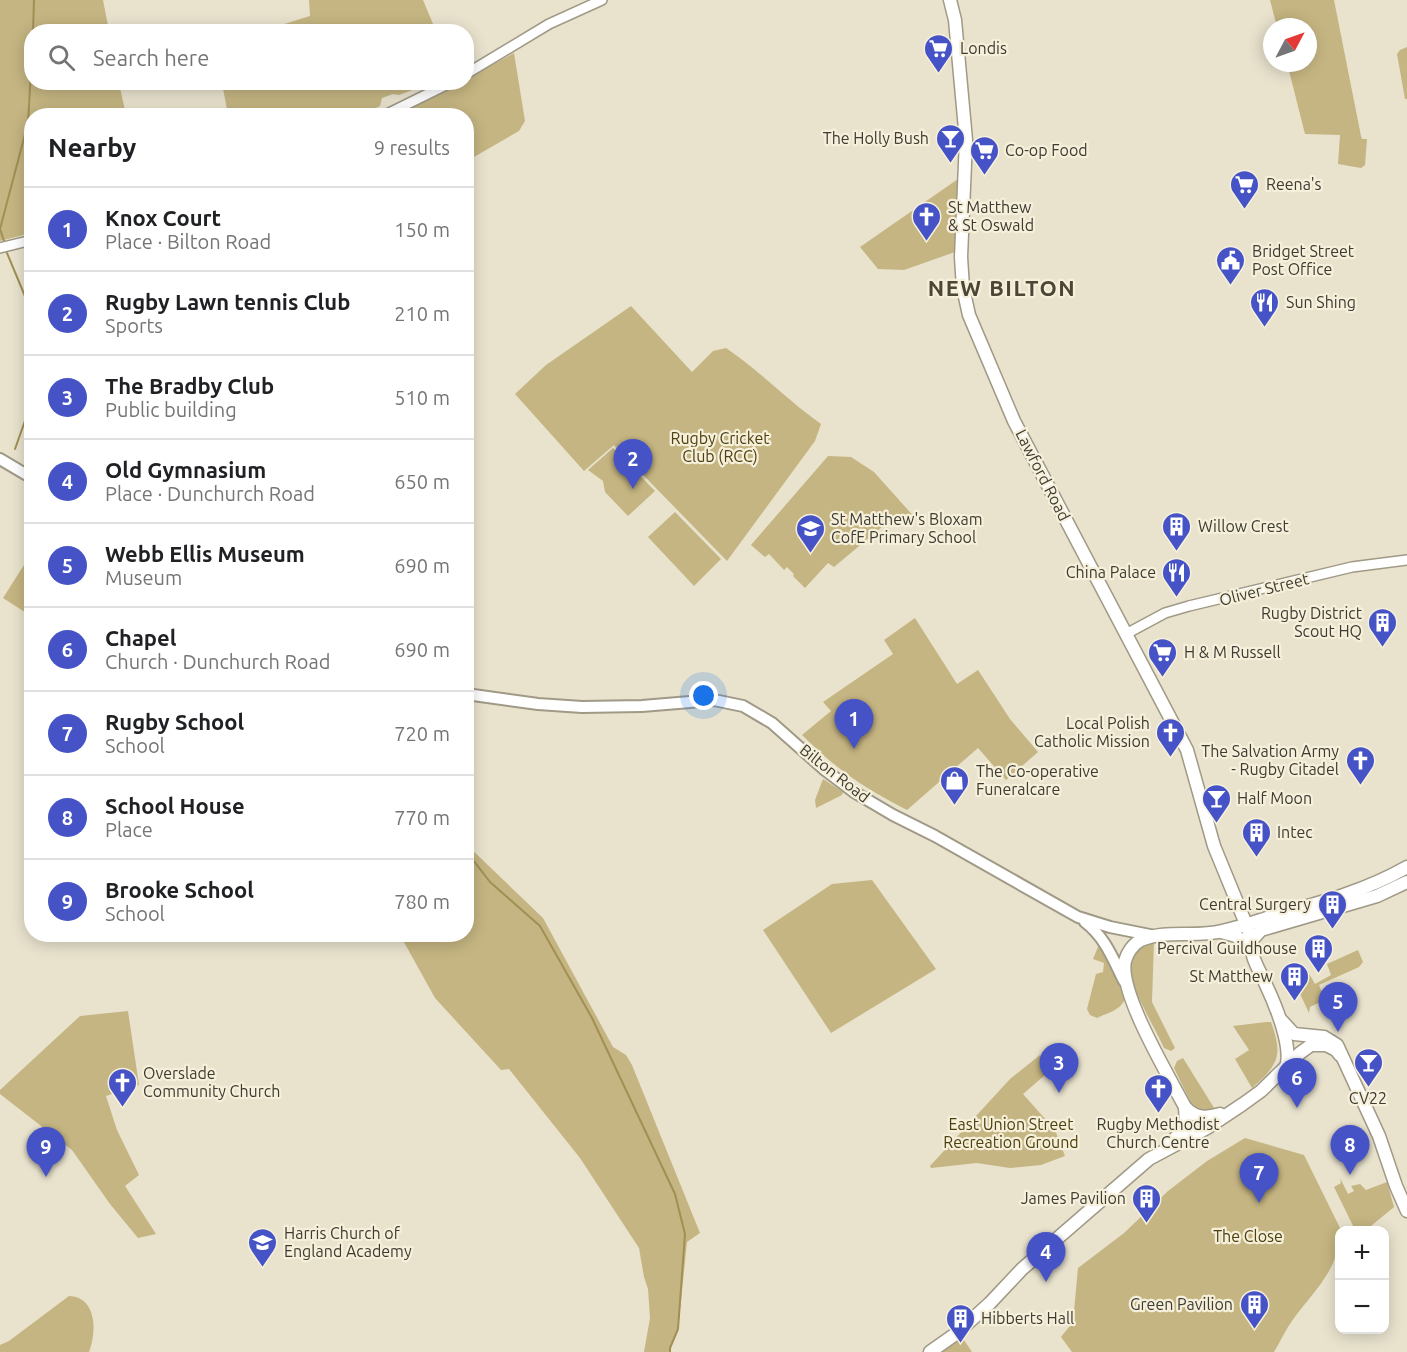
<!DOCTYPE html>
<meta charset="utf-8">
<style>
body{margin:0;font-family:Ubuntu,sans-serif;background:#f2f2f2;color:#202124}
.controls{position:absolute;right:18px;bottom:18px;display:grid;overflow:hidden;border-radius:12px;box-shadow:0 3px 15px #0003}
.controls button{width:54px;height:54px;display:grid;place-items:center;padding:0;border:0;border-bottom:2px solid #e0e0e0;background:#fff;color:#202124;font:30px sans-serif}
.compass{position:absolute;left:1263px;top:18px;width:54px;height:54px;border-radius:50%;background:#fff;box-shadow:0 3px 15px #0003;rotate:49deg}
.you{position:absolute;left:704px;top:696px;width:21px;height:21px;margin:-15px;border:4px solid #fff;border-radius:50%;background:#1a73e8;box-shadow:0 0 0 9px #1a73e833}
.badge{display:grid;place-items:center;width:39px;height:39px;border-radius:50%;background:#4553c7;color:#fff;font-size:20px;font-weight:700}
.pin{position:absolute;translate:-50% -50px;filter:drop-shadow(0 2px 3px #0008)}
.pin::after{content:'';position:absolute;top:32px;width:21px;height:18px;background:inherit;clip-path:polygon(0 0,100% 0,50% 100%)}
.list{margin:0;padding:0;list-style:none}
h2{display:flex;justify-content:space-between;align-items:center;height:78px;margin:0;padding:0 24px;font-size:26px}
h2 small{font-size:20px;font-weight:400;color:#757577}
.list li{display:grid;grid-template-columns:39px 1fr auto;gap:18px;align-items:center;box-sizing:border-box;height:84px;padding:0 24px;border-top:2px solid #e0e0e0}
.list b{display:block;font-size:22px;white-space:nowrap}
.list p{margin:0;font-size:20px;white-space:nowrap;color:#757577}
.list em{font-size:20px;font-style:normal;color:#757577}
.icon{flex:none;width:33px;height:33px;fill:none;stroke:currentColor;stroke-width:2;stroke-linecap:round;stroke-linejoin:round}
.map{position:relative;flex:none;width:1407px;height:1352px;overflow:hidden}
.search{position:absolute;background:#fff;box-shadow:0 3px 15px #0003;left:24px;top:24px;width:450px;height:66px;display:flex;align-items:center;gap:15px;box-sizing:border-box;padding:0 21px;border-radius:24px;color:#757577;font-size:22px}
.panel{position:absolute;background:#fff;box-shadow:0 3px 15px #0003;left:24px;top:108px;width:450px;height:834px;border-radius:24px}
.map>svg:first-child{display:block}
</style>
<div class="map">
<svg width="1407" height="1352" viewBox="0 0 1407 1352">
<rect width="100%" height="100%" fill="#e9e3ce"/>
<g fill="#c5b582">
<path d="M0 0H103L109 31 32 32V82L119 83 126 115 32 116 31 233 0 241Z"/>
<path d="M309 0H423L436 31H262L310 16Z"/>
<path d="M1270 0H1334L1361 136 1362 139H1367L1365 165 1361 168 1338 164 1340 135 1305 134 1287 63H1308V27H1277Z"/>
<path d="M1407 47V99H1405L1397 54 1400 50Z"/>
<path d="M514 53 525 121 519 131 467 161 466 116H396L458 83 466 82 467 78Z"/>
<path d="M222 83V82L431 83 399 95 393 94 382 98 380 106 360 116 228 115Z"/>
<path d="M958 179 955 252 904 270 878 269 860 247Z"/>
<path d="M631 306 692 372 713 351 726 348C760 371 788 401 821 424L815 441 727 561 614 445 584 471 515 394 546 365Z"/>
<path d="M613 448 655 491 628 516 605 492 603 481 588 470Z"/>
<path d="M828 456 851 457 874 472 917 520 904 514 889 521 834 567 828 563 805 588 793 576 794 574 787 567 784 570 769 554 765 557 751 545Z"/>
<path d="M675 512 721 559 694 586 648 537Z"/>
<path d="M31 563H32L31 616 3 598 24 565Z"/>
<path d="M915 618 957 684 978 670 1010 719 1038 752 1006 780 978 748 907 810C864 788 837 770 802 735L831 711 823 702 893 654 884 640Z"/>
<path d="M823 779 843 792 842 795 816 808 815 800Z"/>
<path d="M467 845 543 918 613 1047 626 1055 632 1065 700 1233 687 1242 678 1330 670 1347V1352H644L650 1318 648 1289 644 1277 639 1248 580 1158 509 1069 501 1070 435 998 400 935 466 934Z"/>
<path d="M872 880 936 969 831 1033 763 930 832 884Z"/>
<path d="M1154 941 1152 1002 1175 1048 1171 1051 1164 1048C1158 1034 1131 987 1131 976 1130 959 1136 945 1154 941Z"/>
<path d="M1100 942 1125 998C1122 1010 1107 1013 1097 1018L1090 1015 1087 1009 1096 974 1103 972 1104 963 1093 959Z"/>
<path d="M1358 950 1363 962 1359 967 1319 985 1325 1000 1310 1007 1309 1013 1295 983 1289 986 1287 979 1307 970 1315 984 1331 975 1327 964Z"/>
<path d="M128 1011 139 1085 106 1096 117 1130 139 1175 125 1186 156 1234 138 1238 110 1204 72 1150 0 1094V1090L80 1016Z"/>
<path d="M1266 1022H1271C1283 1056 1279 1064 1252 1088L1235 1059 1249 1050 1233 1026Z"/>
<path d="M1040 1055 1052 1069 1023 1094 1055 1130 1065 1156 1041 1165 1010 1168 977 1163 931 1168 930 1166 1010 1079Z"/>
<path d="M1183 1058 1216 1111 1202 1114 1193 1107 1174 1068 1177 1061Z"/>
<path d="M1245 1138 1304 1155 1341 1230H1340C1340 1273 1309 1294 1288 1327 1283 1335 1279 1344 1274 1352H1072L1061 1337 1073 1322 1078 1268 1124 1233 1168 1191 1207 1161Z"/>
<path d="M1340 1178 1348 1194 1354 1191 1351 1186 1360 1184 1366 1190 1387 1182 1394 1207 1366 1230H1355L1334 1187 1341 1183Z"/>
<path d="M69 1296C97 1297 97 1332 89 1352H0V1345L9 1341Z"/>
<path d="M962 1337 972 1352H940L960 1338Z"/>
</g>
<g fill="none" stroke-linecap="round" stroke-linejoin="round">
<g stroke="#a18f54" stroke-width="2">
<path d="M33 32 34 0"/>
<path d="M4 241 0 229 28 123 32 54"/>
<path d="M7 253 32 313"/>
<path d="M15 449 32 401"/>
<path d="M466 851 490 882 540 926 592 1018 675 1194 685 1234 678 1329 670 1348V1352"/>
</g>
<defs>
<g id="tertiary">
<path d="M466 74 549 24 602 0"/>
<path d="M383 116 452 82"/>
<path d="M0 248 32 240"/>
<path d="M1126 634 1165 613 1189 606 1352 567 1407 560"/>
</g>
<g id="secondary">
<path d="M0 459 32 478"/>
<path d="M466 694 538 704 582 707 642 706 714 700 743 706 772 723 825 770 854 792 893 815 935 836 1078 917 1110 927 1155 936"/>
<path d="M1085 922C1105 937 1113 959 1124 981"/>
</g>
<path id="primary" d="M950 0 955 20 966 140 961 257 963 288 969 315 1014 421 1187 750 1214 846 1248 929 1251 941"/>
<g id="trunk">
<path d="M1221 932 1236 936 1251 948"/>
<path d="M1282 1021 1294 1034 1324 1037 1337 1045 1379 1136 1396 1186 1407 1211"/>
<path d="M1286 1067C1293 1047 1275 1004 1266 985 1260 971 1250 957 1251 941L1261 930 1377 896 1407 882"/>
<path d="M1220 1114C1206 1118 1196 1119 1185 1107 1170 1078 1118 992 1125 961 1127 953 1133 944 1141 940 1166 929 1196 938 1222 931 1241 927 1260 920 1279 914 1323 902 1367 890 1407 867"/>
<path d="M1170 1144 1186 1126 1185 1107"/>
<path d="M930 1352 957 1333 990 1303 1022 1269 1149 1159 1207 1128 1243 1104 1261 1091 1300 1053 1311 1045H1326L1336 1050 1340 1055"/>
</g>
</defs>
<use href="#tertiary" stroke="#9f9986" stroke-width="12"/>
<use href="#secondary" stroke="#9f9986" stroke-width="14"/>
<use href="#primary" stroke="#9f9986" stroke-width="15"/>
<use href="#trunk" stroke="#9f9986" stroke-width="15"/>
<use href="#tertiary" stroke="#fff" stroke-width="9"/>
<use href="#secondary" stroke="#fff" stroke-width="10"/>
<use href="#primary" stroke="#fff" stroke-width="12"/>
<use href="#trunk" stroke="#fff" stroke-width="12"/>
</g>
<defs>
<symbol id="supermarket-pin" viewBox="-11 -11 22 30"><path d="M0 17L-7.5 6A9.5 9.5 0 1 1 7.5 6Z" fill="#4553c7" stroke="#f6f0db"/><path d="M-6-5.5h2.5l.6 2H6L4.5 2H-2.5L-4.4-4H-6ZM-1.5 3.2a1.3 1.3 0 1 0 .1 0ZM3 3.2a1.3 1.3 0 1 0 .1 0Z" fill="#fff"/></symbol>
<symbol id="bar-pin" viewBox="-11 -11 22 30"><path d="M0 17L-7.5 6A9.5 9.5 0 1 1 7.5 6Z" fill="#4553c7" stroke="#f6f0db"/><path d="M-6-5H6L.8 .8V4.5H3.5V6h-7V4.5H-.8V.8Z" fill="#fff"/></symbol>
<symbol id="church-pin" viewBox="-11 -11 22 30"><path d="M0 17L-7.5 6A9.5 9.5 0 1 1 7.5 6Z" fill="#4553c7" stroke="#f6f0db"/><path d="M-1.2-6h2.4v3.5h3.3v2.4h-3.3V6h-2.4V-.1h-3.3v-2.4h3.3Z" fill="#fff"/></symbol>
<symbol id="civic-pin" viewBox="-11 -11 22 30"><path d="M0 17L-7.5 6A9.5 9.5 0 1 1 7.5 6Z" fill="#4553c7" stroke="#f6f0db"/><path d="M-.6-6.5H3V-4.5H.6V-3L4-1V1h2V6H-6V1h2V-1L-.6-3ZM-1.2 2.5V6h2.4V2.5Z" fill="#fff"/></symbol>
<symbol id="restaurant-pin" viewBox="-11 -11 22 30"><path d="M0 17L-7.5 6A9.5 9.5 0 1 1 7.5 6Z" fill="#4553c7" stroke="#f6f0db"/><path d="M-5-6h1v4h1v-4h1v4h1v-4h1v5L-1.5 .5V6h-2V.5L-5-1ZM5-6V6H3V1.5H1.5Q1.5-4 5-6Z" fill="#fff"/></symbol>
<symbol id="building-pin" viewBox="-11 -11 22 30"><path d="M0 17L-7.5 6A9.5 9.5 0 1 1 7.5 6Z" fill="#4553c7" stroke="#f6f0db"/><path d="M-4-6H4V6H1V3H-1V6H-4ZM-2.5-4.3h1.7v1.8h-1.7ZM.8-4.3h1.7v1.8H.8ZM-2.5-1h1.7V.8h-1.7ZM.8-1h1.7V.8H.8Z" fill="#fff"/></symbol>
<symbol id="school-pin" viewBox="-11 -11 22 30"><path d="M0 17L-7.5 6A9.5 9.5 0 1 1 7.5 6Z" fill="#4553c7" stroke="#f6f0db"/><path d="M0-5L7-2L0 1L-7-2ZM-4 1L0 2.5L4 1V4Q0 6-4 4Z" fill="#fff"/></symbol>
<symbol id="shop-pin" viewBox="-11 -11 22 30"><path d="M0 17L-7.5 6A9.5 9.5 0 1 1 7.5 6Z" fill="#4553c7" stroke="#f6f0db"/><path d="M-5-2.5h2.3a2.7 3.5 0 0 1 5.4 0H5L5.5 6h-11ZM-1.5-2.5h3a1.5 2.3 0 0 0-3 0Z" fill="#fff"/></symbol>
</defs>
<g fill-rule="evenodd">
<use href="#supermarket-pin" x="922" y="32" width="33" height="45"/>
<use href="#bar-pin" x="934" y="122" width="33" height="45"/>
<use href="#supermarket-pin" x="968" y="134" width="33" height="45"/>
<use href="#supermarket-pin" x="1228" y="168" width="33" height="45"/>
<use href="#church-pin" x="910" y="200" width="33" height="45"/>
<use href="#civic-pin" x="1214" y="244" width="33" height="45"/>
<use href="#restaurant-pin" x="1248" y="286" width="33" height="45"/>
<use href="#building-pin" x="1160" y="510" width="33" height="45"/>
<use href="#school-pin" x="794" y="512" width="33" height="45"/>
<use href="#restaurant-pin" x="1160" y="556" width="33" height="45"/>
<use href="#building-pin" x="1366" y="606" width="33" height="45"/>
<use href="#supermarket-pin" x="1146" y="636" width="33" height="45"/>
<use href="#church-pin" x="1154" y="716" width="33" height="45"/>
<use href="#church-pin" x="1344" y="744" width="33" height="45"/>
<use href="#shop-pin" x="938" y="764" width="33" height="45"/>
<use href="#bar-pin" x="1200" y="782" width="33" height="45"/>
<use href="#building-pin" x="1240" y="816" width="33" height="45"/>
<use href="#building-pin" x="1316" y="888" width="33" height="45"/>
<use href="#building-pin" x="1302" y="932" width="33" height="45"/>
<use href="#building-pin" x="1278" y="960" width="33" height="45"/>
<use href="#bar-pin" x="1352" y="1046" width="33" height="45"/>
<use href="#church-pin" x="106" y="1066" width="33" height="45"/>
<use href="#church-pin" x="1142" y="1072" width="33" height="45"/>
<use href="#building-pin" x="1130" y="1182" width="33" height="45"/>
<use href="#school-pin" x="246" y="1226" width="33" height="45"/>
<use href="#building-pin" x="1238" y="1288" width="33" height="45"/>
<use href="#building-pin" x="944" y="1302" width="33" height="45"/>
</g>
<g text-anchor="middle" stroke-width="4.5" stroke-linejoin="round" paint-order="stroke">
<g font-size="16" fill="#3d3b33" stroke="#f6f0db" text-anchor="start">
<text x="960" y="54">Londis</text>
<text x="929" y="144" text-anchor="end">The Holly Bush</text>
<text x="1005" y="156">Co-op Food</text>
<text x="1266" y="190">Reena's</text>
<text x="948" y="213">St Matthew<tspan x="948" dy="18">&amp; St Oswald</tspan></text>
<text x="1252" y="257">Bridget Street<tspan x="1252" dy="18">Post Office</tspan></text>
<text x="1286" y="308">Sun Shing</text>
<text x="831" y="525">St Matthew's Bloxam<tspan x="831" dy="18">CofE Primary School</tspan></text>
<text x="1198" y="532">Willow Crest</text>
<text x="1156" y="578" text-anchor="end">China Palace</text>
<text x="1362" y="619" text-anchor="end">Rugby District<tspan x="1362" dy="18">Scout HQ</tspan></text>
<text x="1184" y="658">H &amp; M Russell</text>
<text x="1150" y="729" text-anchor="end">Local Polish<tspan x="1150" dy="18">Catholic Mission</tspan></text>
<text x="1339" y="757" text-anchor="end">The Salvation Army<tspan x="1339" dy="18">- Rugby Citadel</tspan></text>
<text x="976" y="777">The Co-operative<tspan x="976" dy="18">Funeralcare</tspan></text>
<text x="1237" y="804">Half Moon</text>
<text x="1277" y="838">Intec</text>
<text x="1311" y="910" text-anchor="end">Central Surgery</text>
<text x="1297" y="954" text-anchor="end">Percival Guildhouse</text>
<text x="1273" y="982" text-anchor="end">St Matthew</text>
<text x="143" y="1079">Overslade<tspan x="143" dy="18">Community Church</tspan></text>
<text x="1368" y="1104" text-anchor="middle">CV22</text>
<text x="1158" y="1130" text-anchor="middle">Rugby Methodist<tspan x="1158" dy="18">Church Centre</tspan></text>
<text x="1126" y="1204" text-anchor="end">James Pavilion</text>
<text x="284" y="1239">Harris Church of<tspan x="284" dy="18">England Academy</tspan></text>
<text x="1233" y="1310" text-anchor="end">Green Pavilion</text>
<text x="981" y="1324">Hibberts Hall</text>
</g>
<g font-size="16" fill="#4d4010" stroke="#f6f0db">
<text x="720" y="444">Rugby Cricket<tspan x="720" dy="18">Club (RCC)</tspan></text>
<text x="1011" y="1130">East Union Street<tspan x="1011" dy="18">Recreation Ground</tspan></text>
<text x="1248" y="1242">The Close</text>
</g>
<g font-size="16" fill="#3d3b33" stroke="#f6f0db">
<text transform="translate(1043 475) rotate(63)" y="6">Lawford Road</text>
<text transform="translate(1264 589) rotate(-14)" y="6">Oliver Street</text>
<text transform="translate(835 773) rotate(38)" y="6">Bilton Road</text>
</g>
<g font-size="22" font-weight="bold" letter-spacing="1.5" fill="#4b4635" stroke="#f6f0db">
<text x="1002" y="296">NEW BILTON</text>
</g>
</g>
</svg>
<div class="controls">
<button>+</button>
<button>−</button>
</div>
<svg class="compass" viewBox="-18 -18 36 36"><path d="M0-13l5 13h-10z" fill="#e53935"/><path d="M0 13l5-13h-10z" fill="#757577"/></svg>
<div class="you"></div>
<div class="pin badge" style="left:854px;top:749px">1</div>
<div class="pin badge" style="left:633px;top:489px">2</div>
<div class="pin badge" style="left:1059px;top:1093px">3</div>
<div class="pin badge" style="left:1046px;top:1282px">4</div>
<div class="pin badge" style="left:1338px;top:1032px">5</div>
<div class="pin badge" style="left:1297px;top:1108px">6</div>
<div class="pin badge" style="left:1259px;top:1203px">7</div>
<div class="pin badge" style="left:1350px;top:1175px">8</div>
<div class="pin badge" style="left:46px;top:1177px">9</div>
<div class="search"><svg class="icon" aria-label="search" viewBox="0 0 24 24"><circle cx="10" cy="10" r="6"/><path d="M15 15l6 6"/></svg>Search here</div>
<section class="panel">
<h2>Nearby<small>9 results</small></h2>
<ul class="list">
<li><span class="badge">1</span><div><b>Knox Court</b><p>Place · Bilton Road</p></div><em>150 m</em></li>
<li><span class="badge">2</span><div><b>Rugby Lawn tennis Club</b><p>Sports</p></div><em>210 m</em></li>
<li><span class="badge">3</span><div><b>The Bradby Club</b><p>Public building</p></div><em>510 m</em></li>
<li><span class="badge">4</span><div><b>Old Gymnasium</b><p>Place · Dunchurch Road</p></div><em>650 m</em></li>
<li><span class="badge">5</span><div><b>Webb Ellis Museum</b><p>Museum</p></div><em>690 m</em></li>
<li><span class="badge">6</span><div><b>Chapel</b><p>Church · Dunchurch Road</p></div><em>690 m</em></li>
<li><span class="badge">7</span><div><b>Rugby School</b><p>School</p></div><em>720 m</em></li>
<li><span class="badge">8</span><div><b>School House</b><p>Place</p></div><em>770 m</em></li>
<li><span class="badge">9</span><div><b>Brooke School</b><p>School</p></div><em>780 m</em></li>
</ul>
</section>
</div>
